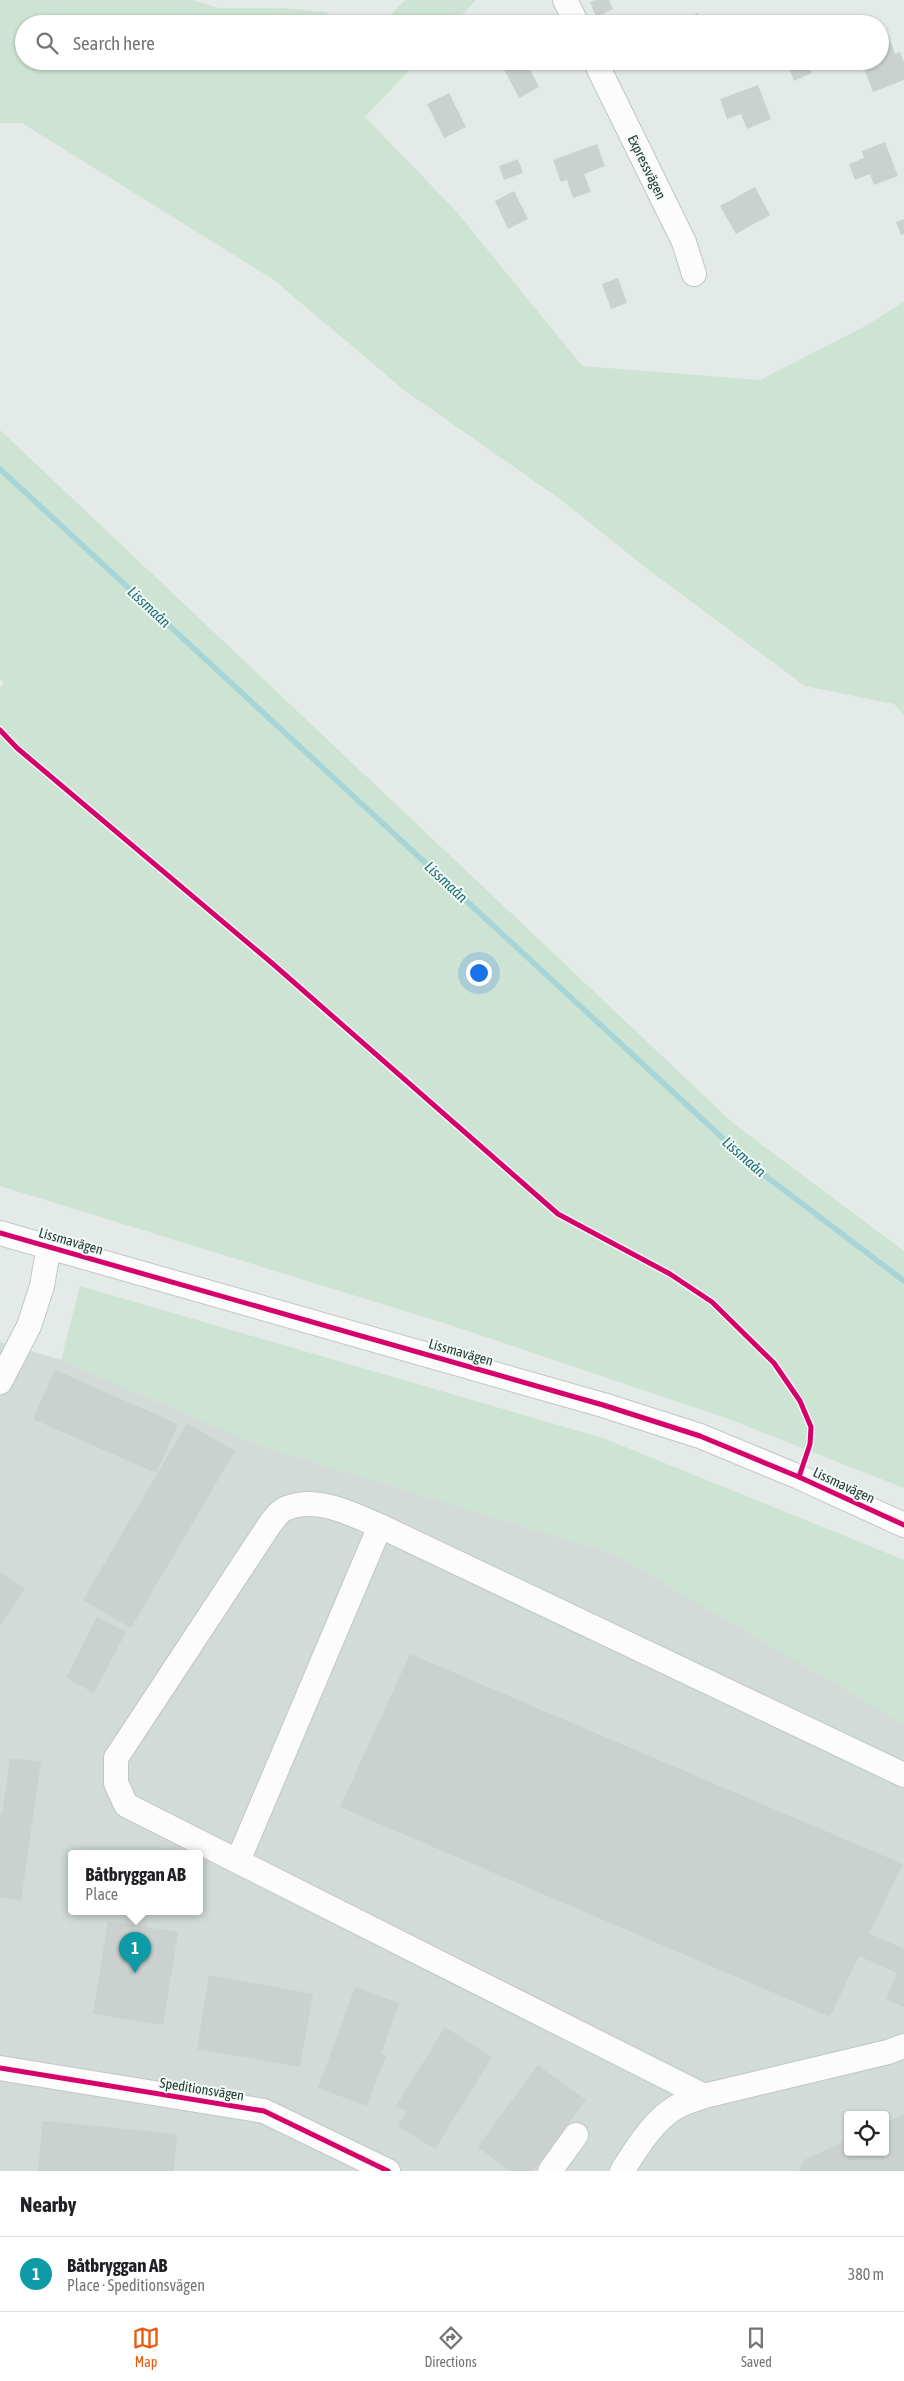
<!DOCTYPE html>
<meta charset="utf-8">
<style>
body{margin:0;font-family:"Asap Condensed",sans-serif;background:#f6f6f6;color:#202124}
.controls{position:absolute;right:15px;bottom:15px;display:grid;overflow:hidden;border-radius:5px;box-shadow:0 1px 4px #0004}
.controls button{width:45px;height:45px;display:grid;place-items:center;padding:0;border:0;border-bottom:1px solid #e0e0e0;background:#fff;color:#202124;font:25px sans-serif}
.you{position:absolute;left:478px;top:972px;width:18px;height:18px;margin:-12px;border:4px solid #fff;border-radius:50%;background:#1a73e8;box-shadow:0 0 0 8px #1a73e833}
.badge{display:grid;place-items:center;width:32px;height:32px;border-radius:50%;background:#ea580c;color:#fff;font-size:16px;font-weight:700}
.pin{position:absolute;translate:-50% -41px;filter:drop-shadow(0 1px 2px #0008)}
.pin::after{content:'';position:absolute;top:26px;width:18px;height:15px;background:inherit;clip-path:polygon(0 0,100% 0,50% 100%)}
.popup{position:absolute;left:68px;top:1850px;width:135px;height:65px;box-sizing:border-box;display:grid;place-content:center;border-radius:5px;background:#fff;filter:drop-shadow(0 1px 4px #0005);font-size:16px;white-space:nowrap;color:#757577}
.popup b{font-size:19px;color:#202124}
.popup::after{content:'';position:absolute;left:50%;top:100%;margin-left:-10px;border:10px solid transparent;border-top-color:#fff}
.list{margin:0;padding:0;list-style:none}
h2{display:flex;justify-content:space-between;align-items:center;height:65px;margin:0;padding:0 20px;font-size:21px}
h2 small{font-size:16px;font-weight:400;color:#757577}
.list li{display:grid;grid-template-columns:32px 1fr auto;gap:15px;align-items:center;box-sizing:border-box;height:75px;padding:0 20px;border-top:1px solid #e0e0e0}
.list b{display:block;font-size:19px;white-space:nowrap}
.list p{margin:0;font-size:16px;white-space:nowrap;color:#757577}
.list em{font-size:16px;font-style:normal;color:#757577}
.icon{flex:none;width:28px;height:28px;fill:none;stroke:currentColor;stroke-width:2;stroke-linecap:round;stroke-linejoin:round}
.map{position:relative;flex:none;width:904px;height:2171px;overflow:hidden}
.search{position:absolute;background:#fff;box-shadow:0 1px 4px #0004;left:15px;right:15px;top:15px;height:55px;display:flex;align-items:center;gap:12px;box-sizing:border-box;padding:0 18px;border-radius:28px;color:#757577;font-size:19px}
.sheet{height:140px;background:#fff}
nav{display:flex;justify-content:space-around;align-items:center;box-sizing:border-box;height:70px;border-top:1px solid #e0e0e0;background:#fff;font-size:14px;color:#757577}
nav a{display:grid;justify-items:center;gap:2px}
nav .on{color:#ea580c}
.map>svg:first-child{display:block}
</style>
<div class="map">
<svg width="904" height="2171" viewBox="0 0 904 2171">
<rect width="100%" height="100%" fill="#e4eae7"/>
<path fill="#d2dbd7" fill-rule="evenodd" d="M0 1342 61 1360 261 1446 615 1554 904 1724V2171H0ZM71 1854H199V1912H71ZM848 2115H885V2152H848Z"/>
<g fill="#cde3d3">
<path d="M0 0H192L219 8H281L326 12 340 24H24V61H418L365 117 455 210 582 366 760 380 869 324 904 301V715L894 704 805 686 650 571 560 499 404 390 274 280 22 123H0Z"/>
<path d="M405 0H476L453 24H381Z"/>
<path d="M0 430 734 1124 904 1251V1488L726 1418 450 1325 0 1186V687L4 684 0 679Z"/>
<path d="M80 1286 603 1438 904 1560V1724L615 1554 261 1446 61 1360Z"/>
</g>
<g fill="none" stroke-linecap="round" stroke-linejoin="round">
<path stroke="#a6d4d7" stroke-width="5.5" d="M0 469 755 1168 904 1281"/>
</g>
<g fill="#cbd1ce">
<path d="M596 0H609L613 9 596 17 590 2Z"/>
<path d="M698 13 702 24H680L679 21Z"/>
<path d="M886 29 895 54 900 52 904 62V80L873 92 863 66 868 64 867 61H880V31Z"/>
<path d="M519 61H526L539 87 519 98 504 69Z"/>
<path d="M807 61 812 73 794 81 789 68Z"/>
<path d="M758 85 771 119 747 129 741 114 727 119 720 99Z"/>
<path d="M449 93 466 127 444 138 427 104Z"/>
<path d="M885 142 898 176 874 185 870 174 855 180 849 164 864 158 862 151Z"/>
<path d="M597 144 605 166 584 174 591 192 573 198 567 180 561 182 553 160Z"/>
<path d="M518 159 523 173 504 180 499 166Z"/>
<path d="M755 187 770 215 736 234 720 206Z"/>
<path d="M514 191 528 219 508 229 495 201Z"/>
<path d="M904 219V234L901 235 896 222Z"/>
<path d="M618 278 627 303 611 309 602 284Z"/>
<path d="M55 1370 178 1424 156 1473 33 1419Z"/>
<path d="M187 1423 235 1451 131 1628 83 1600Z"/>
<path d="M0 1572 25 1589 0 1626Z"/>
<path d="M97 1617 126 1632 94 1693 66 1678Z"/>
<path d="M410 1654 903 1864 869 1933 904 1949V2007L886 1999 897 1973 859 1956 830 2017 340 1807Z"/>
<path d="M10 1758 41 1762 21 1901 0 1897V1815H2Z"/>
<path d="M108 1921 178 1932 163 2025 93 2014Z"/>
<path d="M209 1975 313 1994 300 2067 197 2049Z"/>
<path d="M355 1987 399 2003 381 2054 386 2056 367 2106 318 2088Z"/>
<path d="M445 2027 492 2057 435 2149 398 2126 407 2112 396 2106Z"/>
<path d="M538 2065 586 2100 533 2171H510L478 2147Z"/>
<path d="M904 2114V2171H799L804 2160 848 2140V2152H885V2123Z"/>
<path d="M43 2121 177 2134 174 2171H38Z"/>
</g>
<g fill="none" stroke-linecap="round" stroke-linejoin="round">
<defs>
<g id="minor">
<path d="M565 0 577 24"/>
<path d="M595 61 684 242 694 274"/>
<path d="M0 1233 603 1405 700 1436 799 1477 904 1525"/>
<path d="M0 1382 29 1326 42 1286 49 1246"/>
<path d="M380 1526C351 1514 318 1496 287 1508 280 1510 274 1519 270 1524L116 1758V1783L126 1805 704 2096"/>
<path d="M238 1861 380 1526 904 1775"/>
<path d="M0 2068 264 2111 388 2171"/>
<path d="M550 2171 576 2135"/>
<path d="M622 2171C637 2148 653 2120 678 2106 686 2102 696 2099 704 2096L888 2052 904 2046"/>
</g>
</defs>
<use href="#minor" stroke="#c1c7c4" stroke-width="26"/>
<use href="#minor" stroke="#fbfcfb" stroke-width="24"/>
<defs>
<g id="cycleway">
<path d="M0 730 17 748 273 964 558 1214 670 1274 712 1302 774 1363 800 1401 811 1427 810 1444 799 1477"/>
<path d="M0 1233 603 1405 700 1436 799 1477 904 1525"/>
<path d="M0 2068 264 2111 388 2171"/>
</g>
</defs>
<use href="#cycleway" stroke="#f3f9f5" stroke-width="8"/>
<use href="#cycleway" stroke="#d6006c" stroke-width="5"/>
</g>
<g text-anchor="middle" stroke-width="4" stroke-linejoin="round" paint-order="stroke">
<g font-size="14" fill="#223d34" stroke="#f3f9f5">
<text transform="translate(647 167) rotate(64)" y="5">Expressvägen</text>
<text transform="translate(71 1241) rotate(16)" y="5">Lissmavägen</text>
<text transform="translate(461 1352) rotate(16)" y="5">Lissmavägen</text>
<text transform="translate(844 1485) rotate(25)" y="5">Lissmavägen</text>
<text transform="translate(202 2089) rotate(9)" y="5">Speditionsvägen</text>
</g>
<g font-size="15" font-style="italic" fill="#1d6f78" stroke="#f3f9f5">
<text transform="translate(149 607) rotate(43)" y="5">Lissmaån</text>
<text transform="translate(446 882) rotate(43)" y="5">Lissmaån</text>
<text transform="translate(744 1157) rotate(41)" y="5">Lissmaån</text>
</g>
</g>
</svg>
<div class="controls">
<button><svg class="icon" aria-label="locate" viewBox="0 0 24 24"><circle cx="12" cy="12" r="6"/><path d="M12 2v4M12 18v4M2 12h4M18 12h4"/></svg></button>
</div>
<div class="you"></div>
<div class="pin badge" style="left:135px;top:1973px;background:#0f9aa8">1</div>
<div class="popup"><b>Båtbryggan AB</b>Place</div>
<div class="search"><svg class="icon" aria-label="search" viewBox="0 0 24 24"><circle cx="10" cy="10" r="6"/><path d="M15 15l6 6"/></svg>Search here</div>
</div>
<section class="sheet">
<h2>Nearby<small></small></h2>
<ul class="list">
<li><span class="badge" style="background:#0f9aa8">1</span><div><b>Båtbryggan AB</b><p>Place · Speditionsvägen</p></div><em>380 m</em></li>
</ul>
</section>
<nav>
<a class="on"><svg class="icon" aria-label="map" viewBox="0 0 24 24"><path d="M3 6l6-2 6 2 6-2v14l-6 2-6-2-6 2zM9 4v14M15 6v14"/></svg>Map</a>
<a><svg class="icon" aria-label="directions" viewBox="0 0 24 24"><path d="M12 3l9 9-9 9-9-9zM9 14v-3h6M13 9l2 2-2 2"/></svg>Directions</a>
<a><svg class="icon" aria-label="saved" viewBox="0 0 24 24"><path d="M7 4h10v16l-5-4-5 4z"/></svg>Saved</a>
</nav>
